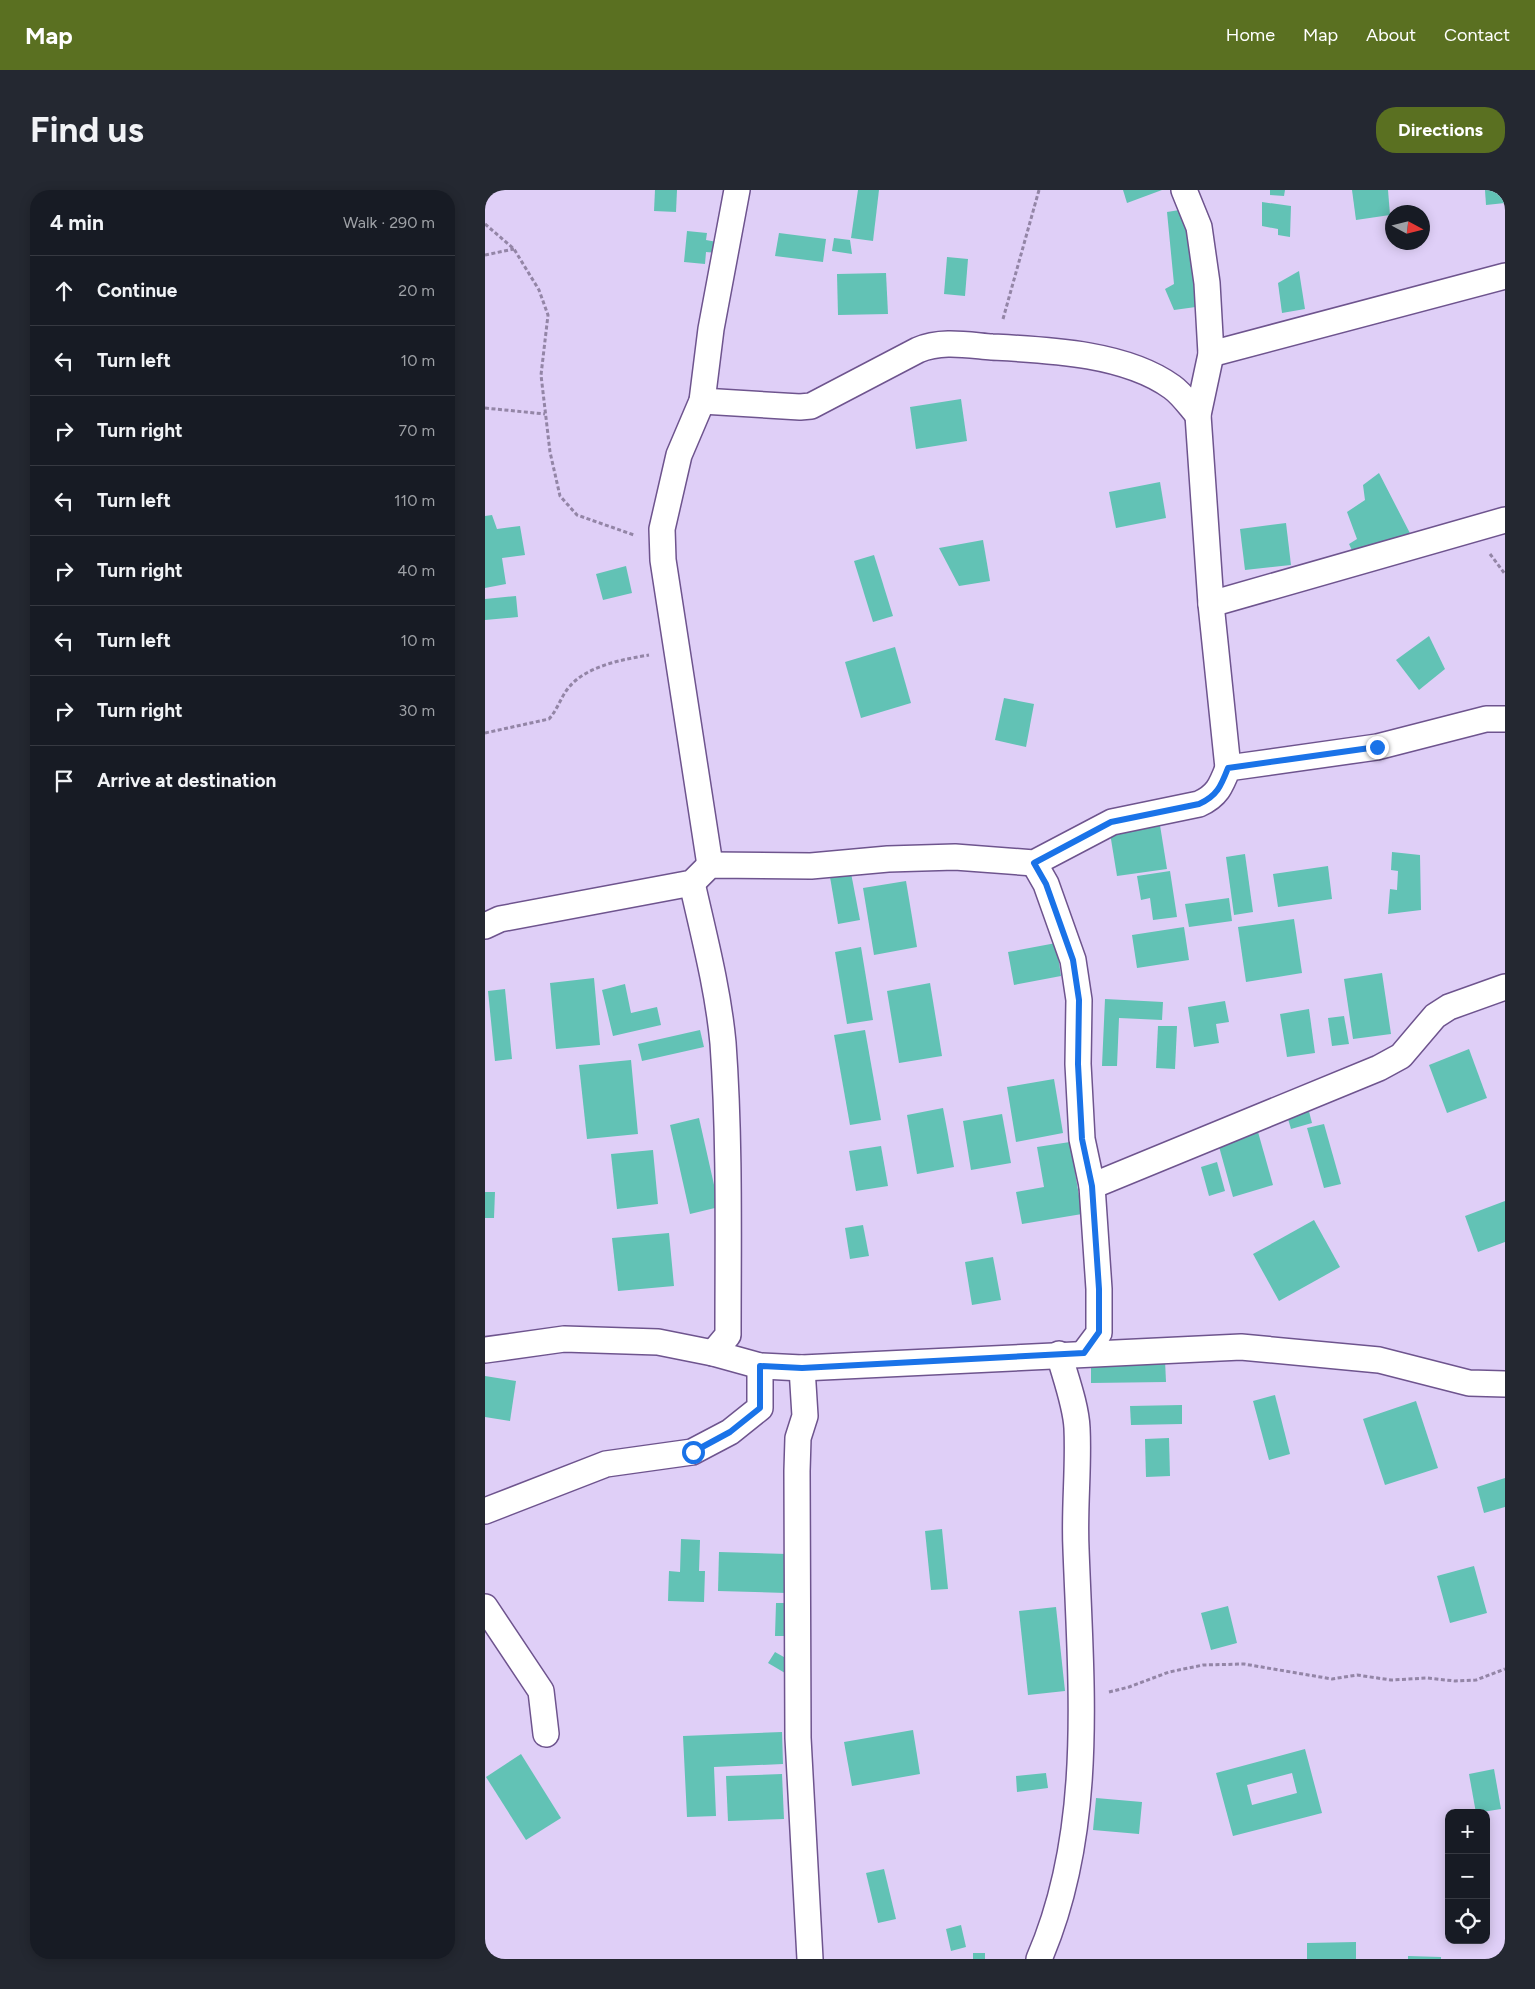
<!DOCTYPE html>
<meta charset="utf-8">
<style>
body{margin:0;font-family:Figtree,sans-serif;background:#242831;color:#f1f3f6}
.controls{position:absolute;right:15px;bottom:15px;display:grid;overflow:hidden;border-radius:10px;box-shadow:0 2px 12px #0003}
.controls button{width:45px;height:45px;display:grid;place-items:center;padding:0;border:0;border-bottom:1px solid #363941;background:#171b24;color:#f1f3f6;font:25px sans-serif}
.compass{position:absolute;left:900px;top:15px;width:45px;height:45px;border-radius:50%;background:#171b24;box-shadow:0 2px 12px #0003;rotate:97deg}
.stop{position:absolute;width:15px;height:15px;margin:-11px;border:4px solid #1a73e8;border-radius:50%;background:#fff}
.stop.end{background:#1a73e8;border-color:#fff;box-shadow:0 1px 5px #0008}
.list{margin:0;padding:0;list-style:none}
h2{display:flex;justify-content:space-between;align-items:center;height:65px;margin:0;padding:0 20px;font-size:21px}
h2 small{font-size:16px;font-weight:400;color:#9ea1a6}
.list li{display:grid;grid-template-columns:32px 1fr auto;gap:15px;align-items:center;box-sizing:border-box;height:70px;padding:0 20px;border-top:1px solid #363941}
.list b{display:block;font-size:19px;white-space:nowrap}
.list em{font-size:16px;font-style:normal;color:#9ea1a6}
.icon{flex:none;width:28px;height:28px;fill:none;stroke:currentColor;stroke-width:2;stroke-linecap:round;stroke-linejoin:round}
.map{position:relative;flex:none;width:1020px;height:1769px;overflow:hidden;border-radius:20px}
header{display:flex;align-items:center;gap:30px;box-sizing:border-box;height:70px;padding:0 25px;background:#5a7021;color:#fff}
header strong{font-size:24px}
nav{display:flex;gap:28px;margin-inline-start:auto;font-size:18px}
.intro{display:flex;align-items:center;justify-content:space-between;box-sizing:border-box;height:120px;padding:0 30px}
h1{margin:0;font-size:35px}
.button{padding:12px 22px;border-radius:20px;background:#5a7021;color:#fff;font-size:18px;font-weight:700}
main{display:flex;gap:30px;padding:0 30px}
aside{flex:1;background:#171b24;border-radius:20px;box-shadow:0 2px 12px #0003}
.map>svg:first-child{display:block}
</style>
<header>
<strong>Map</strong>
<nav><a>Home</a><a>Map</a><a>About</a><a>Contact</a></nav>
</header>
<div class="intro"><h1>Find us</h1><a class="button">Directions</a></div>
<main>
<aside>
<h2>4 min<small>Walk · 290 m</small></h2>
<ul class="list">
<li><svg class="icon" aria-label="ahead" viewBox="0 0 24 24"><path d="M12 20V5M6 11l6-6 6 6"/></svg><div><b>Continue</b></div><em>20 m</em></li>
<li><svg class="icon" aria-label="left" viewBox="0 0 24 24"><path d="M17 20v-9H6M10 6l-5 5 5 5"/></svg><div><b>Turn left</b></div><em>10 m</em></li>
<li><svg class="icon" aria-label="right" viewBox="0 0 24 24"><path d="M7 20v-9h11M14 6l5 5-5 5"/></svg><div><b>Turn right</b></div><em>70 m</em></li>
<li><svg class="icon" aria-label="left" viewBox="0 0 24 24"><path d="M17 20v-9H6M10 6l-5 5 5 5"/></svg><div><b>Turn left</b></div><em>110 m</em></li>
<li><svg class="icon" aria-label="right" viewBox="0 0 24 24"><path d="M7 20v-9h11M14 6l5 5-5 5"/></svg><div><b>Turn right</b></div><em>40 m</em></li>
<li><svg class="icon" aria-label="left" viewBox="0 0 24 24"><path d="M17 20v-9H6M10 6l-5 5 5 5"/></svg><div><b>Turn left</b></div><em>10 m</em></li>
<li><svg class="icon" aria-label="right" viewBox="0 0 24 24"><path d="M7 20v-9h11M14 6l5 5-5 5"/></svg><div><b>Turn right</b></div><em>30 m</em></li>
<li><svg class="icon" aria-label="arrive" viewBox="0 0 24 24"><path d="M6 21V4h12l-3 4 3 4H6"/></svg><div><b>Arrive at destination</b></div></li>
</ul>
</aside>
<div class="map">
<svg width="1020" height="1769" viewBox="0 0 1020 1769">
<rect width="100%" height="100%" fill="#dfcff7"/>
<g fill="#62c2b5" fill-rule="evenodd">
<path d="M170 0H192L191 22 169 21Z"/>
<path d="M373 0H394L388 51 366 48Z"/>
<path d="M638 0H677L642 13Z"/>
<path d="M785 0H800L799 6 785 5Z"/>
<path d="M867 0H903L905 25 871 30Z"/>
<path d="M1000 0H1020V13L1001 15Z"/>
<path d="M777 12 806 16 805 47 793 45V39L777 36Z"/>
<path d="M707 18 718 116 689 120 680 99 689 94 682 22Z"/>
<path d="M202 41 222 43 221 50 232 52V63L221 62 220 74 199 72Z"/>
<path d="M294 43 341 49 338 72 290 66Z"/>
<path d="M349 48 365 50 367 64 347 61Z"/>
<path d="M462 67 483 69 480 106 459 104Z"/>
<path d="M814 81 820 119 797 123 793 93Z"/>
<path d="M401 83 403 124 353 125 352 84Z"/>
<path d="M476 209 482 251 431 259 425 217Z"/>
<path d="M894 283 930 353 873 373 864 354 872 349 862 322 880 310 878 295Z"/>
<path d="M675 292 681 328 631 338 624 302Z"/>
<path d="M7 325 12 339 35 336 40 365 17 368 21 394 0 398V326Z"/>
<path d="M801 333 806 375 760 380 755 339Z"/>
<path d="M498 350 505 391 474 396 454 358Z"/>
<path d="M389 365 408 426 388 432 369 371Z"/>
<path d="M141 376 147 403 118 410 111 384Z"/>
<path d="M31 406 33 427 0 430V409Z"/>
<path d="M944 446 960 479 934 500 911 470Z"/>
<path d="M410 457 426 513 376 528 360 472Z"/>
<path d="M519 508 549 514 541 557 510 550Z"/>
<path d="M674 629 682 679 632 686 624 637Z"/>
<path d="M907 662 935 665 936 720 903 724 905 699 912 700 913 681 906 680Z"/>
<path d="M760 664 768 722 749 725 741 667Z"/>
<path d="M843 676 847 709 793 717 788 684Z"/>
<path d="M685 681 692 727 668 730 665 708 656 710 652 686Z"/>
<path d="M366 683 375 730 353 734 345 687Z"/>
<path d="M421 691 432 757 389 765 378 698Z"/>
<path d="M744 708 747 731 704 737 700 714Z"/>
<path d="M809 729 817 783 761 792 753 737Z"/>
<path d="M699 737 704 770 652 778 647 745Z"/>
<path d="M571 753 576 786 529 795 523 762Z"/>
<path d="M376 757 388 830 362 834 350 762Z"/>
<path d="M897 783 906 844 868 849 859 789Z"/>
<path d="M109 788 115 855 71 859 65 793Z"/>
<path d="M445 793 457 866 414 873 402 801Z"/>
<path d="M140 794 146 823 172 817 176 835 128 846 117 800Z"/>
<path d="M20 799 27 869 10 871 3 801Z"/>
<path d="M620 809 678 812 677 830 634 828 632 876H617Z"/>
<path d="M740 811 744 832 731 834 734 853 709 857 703 817Z"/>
<path d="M824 819 830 863 802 867 795 824Z"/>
<path d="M859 826 864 854 847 856 843 828Z"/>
<path d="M673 836H692L690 879 671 878Z"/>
<path d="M215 840 219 857 157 871 153 854Z"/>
<path d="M380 840 396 930 365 935 349 845Z"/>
<path d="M984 859 1002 908 962 923 944 875Z"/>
<path d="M146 870 153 944 102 949 94 875Z"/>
<path d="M569 889 578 943 531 952 522 897Z"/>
<path d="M820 906 827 933 806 939 798 912Z"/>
<path d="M458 918 469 977 432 984 422 925Z"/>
<path d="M517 924 526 973 486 980 478 931Z"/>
<path d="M214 928 234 1017 205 1024 185 935Z"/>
<path d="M839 934 856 994 839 998 822 938Z"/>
<path d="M773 942 788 995 748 1007 733 953Z"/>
<path d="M585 952 597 1024 537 1034 531 1002 559 997 552 957Z"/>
<path d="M396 956 403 996 371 1001 364 961Z"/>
<path d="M168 960 173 1014 132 1019 126 964Z"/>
<path d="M732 972 740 1001 724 1006 716 977Z"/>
<path d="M0 1002H10L9 1028H0Z"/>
<path d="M1020 1011V1052L993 1062 980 1026Z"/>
<path d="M829 1030 855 1077 794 1111 768 1064Z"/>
<path d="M378 1035 384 1066 365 1069 360 1038Z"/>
<path d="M184 1043 189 1096 133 1101 127 1048Z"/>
<path d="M508 1067 516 1110 487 1115 480 1072Z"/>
<path d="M680 1170 681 1192 606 1193V1171Z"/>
<path d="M0 1186 31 1191 25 1231 0 1227Z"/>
<path d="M790 1205 805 1264 784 1270 768 1211Z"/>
<path d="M931 1211 953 1278 900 1295 878 1229Z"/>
<path d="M697 1215V1234L646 1235 645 1216Z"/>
<path d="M684 1248 685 1286 661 1287 660 1249Z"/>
<path d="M1020 1288V1317L999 1323 992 1297Z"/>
<path d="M457 1339 463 1399 446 1400 440 1341Z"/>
<path d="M196 1349 215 1350 214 1381H220L219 1412 183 1411 184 1381 195 1382Z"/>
<path d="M234 1362 302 1364 301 1403 233 1401Z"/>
<path d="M989 1376 1002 1423 965 1433 952 1386Z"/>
<path d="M291 1413H306L305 1446H290Z"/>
<path d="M743 1416 752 1453 726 1460 716 1423Z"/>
<path d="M571 1417 580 1501 543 1505 534 1421Z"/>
<path d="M290 1462 306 1471 300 1483 283 1473Z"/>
<path d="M428 1540 435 1584 367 1596 359 1552Z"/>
<path d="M297 1542 298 1574 229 1577 231 1626 202 1627 198 1546Z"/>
<path d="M820 1559 837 1623 748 1646 731 1583ZM807 1583 812 1603 767 1615 762 1595Z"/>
<path d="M36 1564 76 1628 41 1650 1 1587Z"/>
<path d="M1009 1579 1016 1619 991 1623 984 1584Z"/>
<path d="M561 1583 563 1598 532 1602 531 1586Z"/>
<path d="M297 1584 299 1629 243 1631 241 1586Z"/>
<path d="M611 1608 657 1612 654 1644 608 1640Z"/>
<path d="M399 1679 411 1729 393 1733 381 1683Z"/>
<path d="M476 1735 481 1757 466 1761 461 1739Z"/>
<path d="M871 1752V1769H822V1753Z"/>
<rect x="488" y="1763" width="12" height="6"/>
<path d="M923 1766 956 1767V1769H923Z"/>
</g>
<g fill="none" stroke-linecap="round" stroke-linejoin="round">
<defs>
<g id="minor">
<path d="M699 0 714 37 722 93 726 164 713 225 726 414 743 578"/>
<path d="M726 164 1020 86"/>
<path d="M217 211 315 217 326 216 433 160C456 150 482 155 507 157 563 160 640 163 687 197 697 204 705 216 713 225"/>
<path d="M726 414 1020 330"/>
<path d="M549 673 561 694 588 770 594 810 593 874 597 949 607 996 614 1099V1143L599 1163"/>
<path d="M225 675 178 370 177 339 194 265 217 211 226 139 252 0"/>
<path d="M207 693C219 746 233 799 238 853 245 950 243 1048 243 1145L228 1163"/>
<path d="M0 736 15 729 207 693 225 675 326 676 403 669 470 667 549 673 627 632 714 614C732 606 736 596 743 578L892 557 1001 529H1020"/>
<path d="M607 996 894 878 916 866 950 826 964 817 1020 797"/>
<path d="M0 1160 79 1149 173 1152 228 1163 275 1176 317 1178 756 1157 894 1170 984 1193 1020 1194"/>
<path d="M317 1178 320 1226 313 1248 312 1281 313 1548 325 1769"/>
<path d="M0 1321 121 1274 207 1262 245 1242 275 1218V1176"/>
<path d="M0 1417 56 1501 61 1544"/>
<path d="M554 1769C610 1640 596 1496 591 1359 589 1318 594 1278 592 1238 591 1215 580 1186 574 1164"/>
</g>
</defs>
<use href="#minor" stroke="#6e548e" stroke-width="28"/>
<g stroke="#9385a6" stroke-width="3" stroke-dasharray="4 2.5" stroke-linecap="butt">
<path d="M0 34 29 59 54 100 63 125 56 185 65 262 75 306 92 325 149 345"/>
<path d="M0 65 29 59"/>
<path d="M518 129 554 0"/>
<path d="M0 218 60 224"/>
<path d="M1005 364 1020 384"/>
<path d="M0 543 64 529C73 519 76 506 85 496 102 476 139 469 164 465"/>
<path d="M624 1502 644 1497 684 1482 718 1475 759 1474 847 1489 872 1485 906 1490 942 1488 970 1491 991 1490 1020 1479"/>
</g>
<use href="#minor" stroke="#fff" stroke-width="25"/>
</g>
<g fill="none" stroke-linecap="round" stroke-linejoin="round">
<path stroke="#1a73e8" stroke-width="6" d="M208 1262 245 1242 275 1218V1176L317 1178 599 1163 614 1142V1099L607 996 597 949 593 874 594 810 588 770 561 694 549 673 626 632 714 614C732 606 736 596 743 578L892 557"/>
</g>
</svg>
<div class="controls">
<button>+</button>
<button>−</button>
<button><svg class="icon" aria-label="locate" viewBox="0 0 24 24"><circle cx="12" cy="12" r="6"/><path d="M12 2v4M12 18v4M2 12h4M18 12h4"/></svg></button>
</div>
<svg class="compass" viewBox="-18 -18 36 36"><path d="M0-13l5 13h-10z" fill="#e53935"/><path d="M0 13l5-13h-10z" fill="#9ea1a6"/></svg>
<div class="stop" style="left:208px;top:1262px"></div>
<div class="stop end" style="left:892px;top:557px"></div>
</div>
</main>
